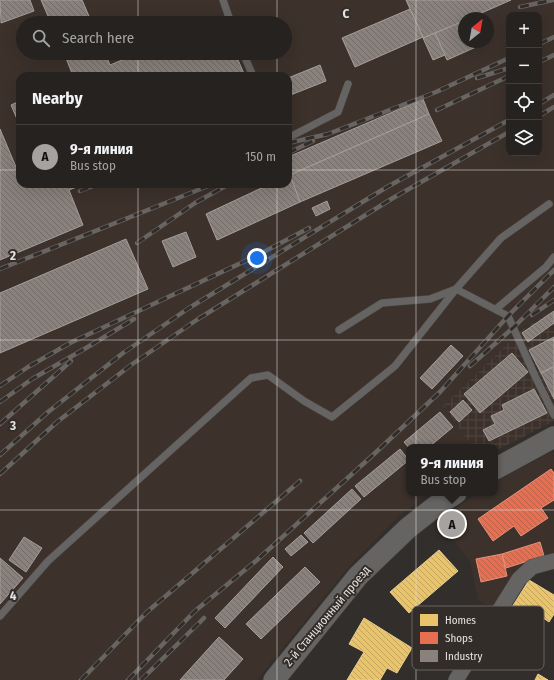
<!DOCTYPE html>
<meta charset="utf-8">
<style>
body{margin:0;font-family:"Fira Sans Condensed",sans-serif;background:#312f2d;color:#f1f3f6}
.controls{position:absolute;right:12px;top:12px;display:grid;overflow:hidden;border-radius:8px;box-shadow:0 4px 16px #0002}
.controls button{width:36px;height:36px;display:grid;place-items:center;padding:0;border:0;border-bottom:1px solid #423f3e;background:#252220;color:#f1f3f6;font:20px sans-serif}
.compass{position:absolute;left:458px;top:12px;width:36px;height:36px;border-radius:50%;background:#252220;box-shadow:0 4px 16px #0002;rotate:31deg}
.you{position:absolute;left:257px;top:258px;width:14px;height:14px;margin:-10px;border:3px solid #fff;border-radius:50%;background:#1a73e8;box-shadow:0 0 0 6px #1a73e833}
.badge{display:grid;place-items:center;width:26px;height:26px;border-radius:50%;background:#a6a2a0;color:#111;font-size:13px;font-weight:700}
.pin{position:absolute;translate:-50% -50%;border:2px solid #fff;box-shadow:0 1px 4px #0006}
.popup{position:absolute;left:406px;top:444px;width:92px;height:52px;box-sizing:border-box;display:grid;place-content:center;border-radius:8px;background:#252220;filter:drop-shadow(0 1px 3px #0005);font-size:13px;white-space:nowrap;color:#a3a4a5}
.popup b{font-size:15px;color:#f1f3f6}
.popup::after{content:'';position:absolute;left:50%;top:100%;margin-left:-8px;border:8px solid transparent;border-top-color:#252220}
.list{margin:0;padding:0;list-style:none}
h2{display:flex;justify-content:space-between;align-items:center;height:52px;margin:0;padding:0 16px;font-size:17px}
h2 small{font-size:13px;font-weight:400;color:#a3a4a5}
.list li{display:grid;grid-template-columns:26px 1fr auto;gap:12px;align-items:center;box-sizing:border-box;height:64px;padding:0 16px;border-top:1px solid #423f3e}
.list b{display:block;font-size:15px;white-space:nowrap}
.list p{margin:0;font-size:13px;white-space:nowrap;color:#a3a4a5}
.list em{font-size:13px;font-style:normal;color:#a3a4a5}
.icon{flex:none;width:22px;height:22px;fill:none;stroke:currentColor;stroke-width:2;stroke-linecap:round;stroke-linejoin:round}
.map{position:relative;flex:none;width:554px;height:680px;overflow:hidden}
.search{position:absolute;background:#252220;box-shadow:0 4px 16px #0002;left:16px;top:16px;width:276px;height:44px;display:flex;align-items:center;gap:10px;box-sizing:border-box;padding:0 14px;border-radius:22px;color:#a3a4a5;font-size:15px}
.panel{position:absolute;background:#252220;box-shadow:0 4px 16px #0002;left:16px;top:72px;width:276px;height:116px;border-radius:12px}
.map>svg:first-child{display:block}
</style>
<div class="map">
<svg width="554" height="680" viewBox="0 0 554 680">
<defs>
<pattern id="industrial-grid" width="8" height="8" patternUnits="userSpaceOnUse"><rect width="8" height="8" fill="#3c312b"/><path d="M0 4h8M4 0v8" fill="none" stroke="#4f453f"/></pattern>
<pattern id="homes-back-hatch" width="6" height="6" patternUnits="userSpaceOnUse"><rect width="6" height="6" fill="#e9c46a"/><path d="M-1 5l2 2M0 0l6 6M5-1l2 2" fill="none" stroke="#c0a460"/></pattern>
<pattern id="shops-back-hatch" width="6" height="6" patternUnits="userSpaceOnUse"><rect width="6" height="6" fill="#e76f51"/><path d="M-1 5l2 2M0 0l6 6M5-1l2 2" fill="none" stroke="#b6624d"/></pattern>
<pattern id="industry-back-hatch" width="6" height="6" patternUnits="userSpaceOnUse"><rect width="6" height="6" fill="#8a817c"/><path d="M-1 5l2 2M0 0l6 6M5-1l2 2" fill="none" stroke="#726c68"/></pattern>
</defs>
<rect width="100%" height="100%" fill="#312e2b"/>
<g fill="#3c312b" fill-rule="evenodd">
<path d="M0 0H554V309L519 332 443 406 473 447H409V493H429L397 518 348 568 257 680H0ZM509 15H539V153H509ZM464 18H488V42H464ZM23 23H285V53H23ZM20 76H288V184H20Z"/>
<path d="M554 452V556L492 608 478 600 470 562 438 520 478 493H495V482L549 453Z"/>
</g>
<path fill="url(#industrial-grid)" d="M554 309V421L495 451V447H473L443 406 519 332Z"/>
<g fill="url(#homes-back-hatch)" stroke="#e8cd8d">
<path d="M439 550 458 571 409 613 390 592Z"/>
<path d="M529 580 554 595V614L549 622 539 615 523 642 534 649 522 668 487 647Z"/>
<path d="M364 618 412 648 397 673 387 668 380 680H347L364 652 349 644Z"/>
<path d="M538 674 548 680H535Z"/>
</g>
<g fill="url(#shops-back-hatch)" stroke="#e6917c">
<path d="M551 469 554 473V500L541 508 548 518 521 536 514 526 493 541 478 519Z"/>
<path d="M540 542 544 556 506 568 502 554Z"/>
<path d="M502 554 507 576 481 582 476 559Z"/>
</g>
<g fill="url(#industry-back-hatch)" stroke="#a59e9a">
<path d="M0 0H30L34 11 1 23Z"/>
<path d="M41 0H82L92 23H51Z"/>
<path d="M406 0H511L470 18H464V21L423 38Z"/>
<path d="M410 9 423 37 355 67 342 38Z"/>
<path d="M220 18 222 23H209Z"/>
<path d="M464 21V42H474L476 47 447 60 435 33Z"/>
<path d="M435 33 445 55 433 60 423 38Z"/>
<path d="M64 53H105L110 65 139 53H235L245 76H73Z"/>
<path d="M320 65 326 81 288 96V78Z"/>
<path d="M423 99 429 114 290 175 288 171V157Z"/>
<path d="M20 101V126L11 105Z"/>
<path d="M429 114 442 141 300 202 290 175Z"/>
<path d="M0 129 16 167 20 165V184H84L69 190 83 225 0 260Z"/>
<path d="M290 175 300 202 217 240 206 214 270 184H288V176Z"/>
<path d="M327 201 330 209 316 216 312 208Z"/>
<path d="M186 232 196 257 173 267 162 241Z"/>
<path d="M126 239 148 289 0 353V293Z"/>
<path d="M554 311V323L528 342 522 333Z"/>
<path d="M554 337V366L541 373 529 350Z"/>
<path d="M451 345 463 356 432 389 420 378Z"/>
<path d="M512 353 528 372 480 413 464 394Z"/>
<path d="M554 367V399L541 373Z"/>
<path d="M534 389 547 413 489 441 483 430 495 424 491 416 504 410 502 405Z"/>
<path d="M463 400 472 410 459 422 450 412Z"/>
<path d="M440 412 453 427 429 447 409 448 404 442Z"/>
<path d="M400 449 409 460 364 497 355 486Z"/>
<path d="M352 489 361 499 313 543 304 533Z"/>
<path d="M301 535 308 542 291 556 285 549Z"/>
<path d="M24 537 42 548 26 572 9 560Z"/>
<path d="M273 557 283 567 225 628 215 618Z"/>
<path d="M0 558 23 578 0 604Z"/>
<path d="M305 567 320 582 261 639 246 624Z"/>
<path d="M219 637 243 659 224 680H180Z"/>
</g>
<g fill="none" stroke-linecap="round" stroke-linejoin="round">
<defs>
<g id="service">
<path d="M223 0 231 23"/>
<path d="M243 53 253 76"/>
<path d="M288 138 338 112 348 84"/>
<path d="M496 309 546 267 554 257"/>
<path d="M339 330 382 303 430 299 456 289 508 316 535 376 554 415"/>
<path d="M0 616 48 561 251 378 268 375 304 401 332 417 395 366 456 289 501 238 549 204"/>
</g>
<path id="minor" d="M456 680 519 579 532 567 554 561"/>
<g id="secondary">
<path d="M495 469 554 437"/>
<path d="M274 680 358 576 408 528 436 506 456 493"/>
</g>
</defs>
<use href="#service" stroke="#4e4b49" stroke-width="8"/>
<use href="#minor" stroke="#4e4b49" stroke-width="16"/>
<use href="#secondary" stroke="#4e4b49" stroke-width="22"/>
<use href="#service" stroke="#666462" stroke-width="7"/>
<use href="#minor" stroke="#666462" stroke-width="15"/>
<use href="#secondary" stroke="#666462" stroke-width="21"/>
<defs>
<g id="rail">
<path d="M520 7 553 0"/>
<path d="M539 44 554 37"/>
<path d="M539 62 554 55"/>
<path d="M477 78 509 68"/>
<path d="M539 104 554 95"/>
<path d="M437 110 509 76"/>
<path d="M539 116 554 107"/>
<path d="M288 143 328 134 436 92 509 58"/>
<path d="M288 153 313 141"/>
<path d="M80 191 98 184"/>
<path d="M137 243 195 203 229 184"/>
<path d="M0 269 213 184"/>
<path d="M532 315 554 300"/>
<path d="M470 366 515 326 554 287"/>
<path d="M0 386 28 367 70 343 258 255 309 228"/>
<path d="M0 402 32 379 86 348 134 319"/>
<path d="M0 424 71 361"/>
<path d="M0 455 48 412 123 353 189 308 387 187 509 120"/>
<path d="M0 474 57 422 131 365 198 319 393 198 509 132"/>
<path d="M81 680 147 612 300 481"/>
<path d="M128 680 195 611 257 560 373 455 440 392 508 316 554 270"/>
<path d="M141 680 204 618"/>
</g>
</defs>
<use href="#rail" stroke="#676462" stroke-width="4.5"/>
<use href="#rail" stroke="#332d29" stroke-width="3" stroke-dasharray="9" stroke-linecap="butt"/>
</g>
<path fill="none" stroke="#e5e1df" stroke-width="1" stroke-opacity="0.55" d="M138 0V23M277 0V23M416 0V680M138 53V76M277 53V76M0 170H20M288 170H554M138 184V680M277 184V680M0 340H554M0 510H554"/>
<g text-anchor="middle" stroke-width="4" stroke-linejoin="round" paint-order="stroke">
<g font-size="12" fill="#e5e1df" stroke="#332d29">
<text transform="translate(327 616) rotate(-50)" y="4">2-й Станционный проезд</text>
</g>
</g>
<rect x="412" y="606" width="132" height="64" rx="6" fill="#332d29" stroke="#686360" stroke-width="1"/>
<rect x="420" y="614" width="18" height="12" fill="#e9c46a"/>
<rect x="420" y="632" width="18" height="12" fill="#e76f51"/>
<rect x="420" y="650" width="18" height="12" fill="#8a817c"/>
<g font-size="11" fill="#e5e1df">
<text x="445" y="624">Homes</text>
<text x="445" y="642">Shops</text>
<text x="445" y="660">Industry</text>
</g>
<g font-size="13" text-anchor="middle" font-weight="bold" fill="#e5e1df" stroke="#332d29" stroke-width="4" stroke-linejoin="round" paint-order="stroke">
<text x="346" y="18">C</text>
<text x="13" y="260">2</text>
<text x="13" y="430">3</text>
<text x="13" y="600">4</text>
</g>
</svg>
<div class="controls">
<button>+</button>
<button>−</button>
<button><svg class="icon" aria-label="locate" viewBox="0 0 24 24"><circle cx="12" cy="12" r="6"/><path d="M12 2v4M12 18v4M2 12h4M18 12h4"/></svg></button>
<button><svg class="icon" aria-label="layers" viewBox="0 0 24 24"><path d="M12 4l9 5-9 5-9-5zM3 14l9 5 9-5"/></svg></button>
</div>
<svg class="compass" viewBox="-18 -18 36 36"><path d="M0-13l5 13h-10z" fill="#e53935"/><path d="M0 13l5-13h-10z" fill="#a3a4a5"/></svg>
<div class="you"></div>
<div class="pin badge" style="left:452px;top:524px">A</div>
<div class="popup"><b>9-я линия</b>Bus stop</div>
<div class="search"><svg class="icon" aria-label="search" viewBox="0 0 24 24"><circle cx="10" cy="10" r="6"/><path d="M15 15l6 6"/></svg>Search here</div>
<section class="panel">
<h2>Nearby<small></small></h2>
<ul class="list">
<li><span class="badge">A</span><div><b>9-я линия</b><p>Bus stop</p></div><em>150 m</em></li>
</ul>
</section>
</div>
